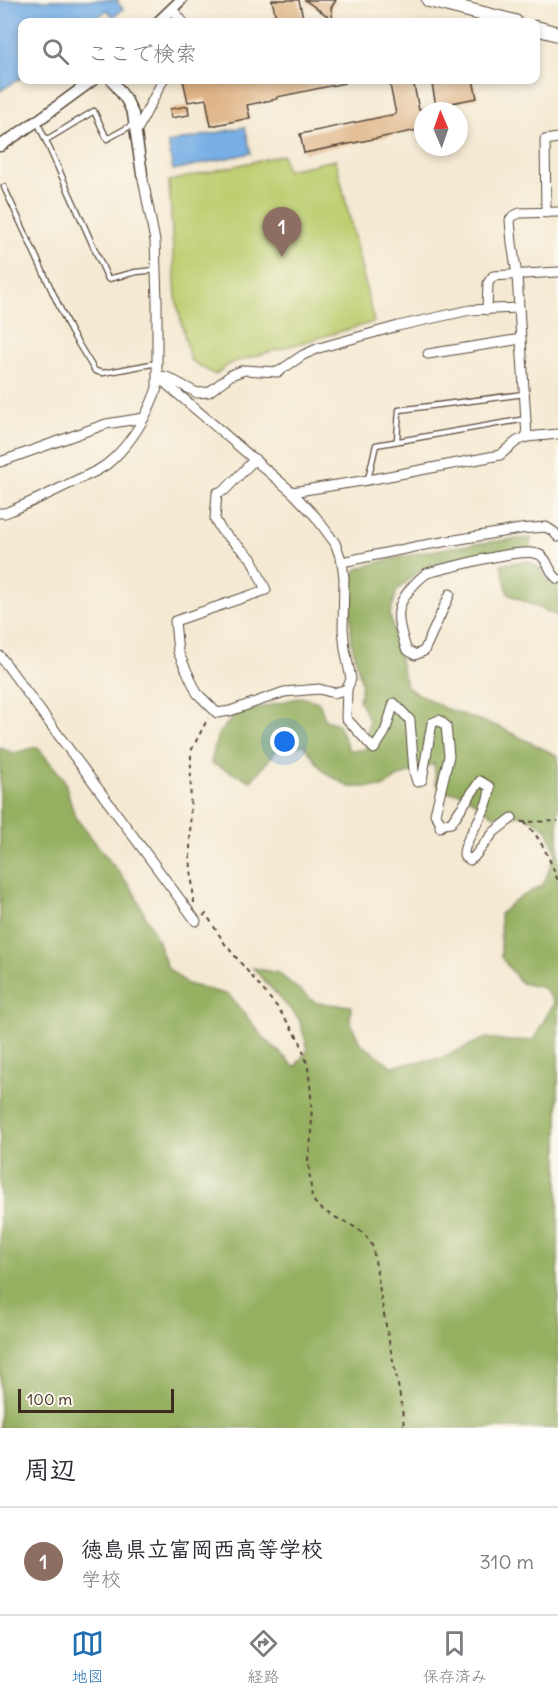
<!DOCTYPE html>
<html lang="ja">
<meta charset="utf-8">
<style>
body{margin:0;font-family:Delius,"Klee One",sans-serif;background:#f2f2f3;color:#2b2b33}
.compass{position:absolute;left:414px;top:102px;width:54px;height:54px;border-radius:50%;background:#fff;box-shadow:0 3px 9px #0003;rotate:358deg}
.scale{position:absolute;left:18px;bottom:15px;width:156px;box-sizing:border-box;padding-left:6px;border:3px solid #3b2a1e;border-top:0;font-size:16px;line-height:21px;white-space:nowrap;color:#3b2a1e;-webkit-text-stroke:4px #fbf7ec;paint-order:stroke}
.you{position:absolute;left:285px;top:742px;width:21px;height:21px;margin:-15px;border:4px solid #fff;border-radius:50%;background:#1a73e8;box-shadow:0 0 0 9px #1a73e833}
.badge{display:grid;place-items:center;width:39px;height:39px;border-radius:50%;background:#1f6fb2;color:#fff;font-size:20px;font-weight:700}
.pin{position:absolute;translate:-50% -50px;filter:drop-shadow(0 2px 3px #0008)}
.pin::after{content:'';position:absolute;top:32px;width:21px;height:18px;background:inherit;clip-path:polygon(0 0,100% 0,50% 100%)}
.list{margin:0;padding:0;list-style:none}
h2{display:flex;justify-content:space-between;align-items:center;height:78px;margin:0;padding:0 24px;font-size:26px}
h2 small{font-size:20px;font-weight:400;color:#7c7c81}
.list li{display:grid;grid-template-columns:39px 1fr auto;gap:18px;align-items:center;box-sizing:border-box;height:108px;padding:0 24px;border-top:2px solid #e1e1e2}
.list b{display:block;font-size:22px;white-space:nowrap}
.list p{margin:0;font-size:20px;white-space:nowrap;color:#7c7c81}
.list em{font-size:20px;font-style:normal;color:#7c7c81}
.icon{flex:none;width:33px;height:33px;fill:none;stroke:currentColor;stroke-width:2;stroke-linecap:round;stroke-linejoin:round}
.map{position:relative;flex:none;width:558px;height:1428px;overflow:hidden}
.search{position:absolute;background:#fff;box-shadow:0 3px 9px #0003;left:18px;right:18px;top:18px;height:66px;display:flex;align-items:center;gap:15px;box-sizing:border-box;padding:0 21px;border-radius:12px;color:#7c7c81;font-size:22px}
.sheet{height:186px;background:#fff}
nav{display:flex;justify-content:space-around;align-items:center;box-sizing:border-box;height:84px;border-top:2px solid #e1e1e2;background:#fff;font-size:16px;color:#7c7c81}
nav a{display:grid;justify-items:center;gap:3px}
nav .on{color:#1f6fb2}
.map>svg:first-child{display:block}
</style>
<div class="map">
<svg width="558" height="1428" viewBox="0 0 558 1428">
<rect width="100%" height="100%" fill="#fbf7ec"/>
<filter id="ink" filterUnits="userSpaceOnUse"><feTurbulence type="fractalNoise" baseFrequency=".0167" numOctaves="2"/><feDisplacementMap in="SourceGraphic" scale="12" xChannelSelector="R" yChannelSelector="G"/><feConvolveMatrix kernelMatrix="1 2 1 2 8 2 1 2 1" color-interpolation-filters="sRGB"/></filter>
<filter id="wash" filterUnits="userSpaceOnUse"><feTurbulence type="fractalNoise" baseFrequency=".008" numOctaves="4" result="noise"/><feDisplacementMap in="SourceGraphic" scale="24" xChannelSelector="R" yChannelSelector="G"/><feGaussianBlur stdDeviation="1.35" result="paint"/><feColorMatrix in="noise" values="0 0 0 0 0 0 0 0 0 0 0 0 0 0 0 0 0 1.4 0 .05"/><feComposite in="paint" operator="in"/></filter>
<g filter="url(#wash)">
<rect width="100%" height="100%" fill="#f4e9d2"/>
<path fill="#bdcd6f" stroke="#7c7c46" stroke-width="1.5" d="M283 155 286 170 336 160 374 322 231 363 215 375 190 360 176 299 169 181Z"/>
<g fill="#96b062" stroke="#686d40" stroke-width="1.5">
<path d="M531 538 530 547 434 564 418 572 397 590 390 615 406 687 444 708 499 727 558 756V1428H0V748L14 753 37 747 64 779 75 817 132 889 157 939 167 967 187 984 229 995 263 1037 295 1067 308 1049 299 1019 253 968 278 973 316 1003 351 1006 350 1021 360 1043 392 1066 441 1058 486 1038 509 1041 533 1040 554 1003 544 988 521 983 501 957 500 914 515 900 543 885 556 852 547 829 524 815 494 816 463 793 442 792 436 783 434 764 400 776 383 787H349L323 771 304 745 277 750 251 781 211 763 218 734 236 714 301 697 319 702 325 720 338 724 349 750H365L369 720 359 700 362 684 351 641V587L356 570C377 561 398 558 420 553 456 546 493 541 531 538Z"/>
<path d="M527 561 541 569 547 581 558 585V616L508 594 501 564Z"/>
</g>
<g fill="#76aee5" stroke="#586c82" stroke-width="1.5">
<path d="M0 0H119L117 2 123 9 114 17 107 10 93 22H22V77L0 91Z"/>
<path d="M245 127 251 153 173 170 168 143Z"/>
</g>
<g id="blocks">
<g fill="#dfb385">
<path d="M272 0H299L304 22H277Z"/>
<path d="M305 0H336L331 8 333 20Z"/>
<path d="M183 80H345V83L277 97V99L247 105 250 118 211 126 206 99 188 102Z"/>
<path d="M389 80H413L419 110 423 109V129L304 153 300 134 396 114Z"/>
<path d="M456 80H473L477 98 436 106 432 84Z"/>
<path d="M188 106 189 115 171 118 170 109Z"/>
</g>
</g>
</g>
<g filter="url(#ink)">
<use href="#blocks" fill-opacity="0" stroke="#574739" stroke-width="1.5"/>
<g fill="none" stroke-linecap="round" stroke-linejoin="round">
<defs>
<g id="service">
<path d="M37 121 108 279 136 272 156 270"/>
<path d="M46 140 94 111 107 139 134 124"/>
<path d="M4 187 71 332 95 371 103 373 157 363"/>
<path d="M397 440 399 410 524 394"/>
<path d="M368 479 376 445 526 419"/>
</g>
<g id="minor">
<path d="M172 9 183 22"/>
<path d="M136 132 163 80"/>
<path d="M546 213 545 140 558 138"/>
<path d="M487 310 488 283 493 276 558 272"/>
<path d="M428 354 521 339"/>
<path d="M160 376 167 377 197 393 209 392 231 375 244 370 278 372 303 355 319 348 398 326 470 310 519 308"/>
<path d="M161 377 164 382 292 492 315 516 335 543 342 562 344 578 343 629 345 649 351 679 347 689 346 718 374 749 385 732 394 703 410 720 414 772 417 782 422 780 432 723 439 720 446 726 449 756 435 814 440 821V827L444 824 451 823 480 781 490 787C489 814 463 837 464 856L470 860 474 857 494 832 512 818"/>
<path d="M527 437 517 275 512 243 510 220 513 216 520 213 558 212"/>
<path d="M255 459 225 490 217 493 215 519 221 530 251 558 266 590 175 621 178 652 197 693 217 713 230 711 284 692 319 689 334 693 347 689"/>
<path d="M0 462 106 424 144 418"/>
<path d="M292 492 368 480 500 455 517 441 527 437 558 434"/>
<path d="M0 513H5C30 503 53 492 77 480 90 474 103 469 113 459 133 440 148 414 157 388V301L155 241 142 174"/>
<path d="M342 562 419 546 520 529 546 527 554 532 558 537"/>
<path d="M450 594 424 651 415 655 406 649C403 637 397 623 399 611 400 598 417 580 427 573 449 568 520 547 538 554 549 558 548 573 558 579"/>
<path d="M0 656 196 921"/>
</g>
<g id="tertiary">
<path d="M158 22 181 0"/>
<path d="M112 80 127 101 133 114 142 174"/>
<path d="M0 146 37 121 93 80"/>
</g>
<g id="primary">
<path d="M429 0 515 22"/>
<path d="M536 28 558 34"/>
</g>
</defs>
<use href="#service" stroke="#574739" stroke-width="7"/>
<use href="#minor" stroke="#574739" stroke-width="11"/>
<use href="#tertiary" stroke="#574739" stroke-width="13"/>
<use href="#primary" stroke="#574739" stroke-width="16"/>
<g stroke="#574739" stroke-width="2" stroke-dasharray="4.5 4.5" stroke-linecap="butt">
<path d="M521 822 558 821"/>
<path d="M524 822C541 837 550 860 558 881"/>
<path d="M194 903 190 857 191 751 208 718"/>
<path d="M203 916 206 914 225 944 278 1008 300 1041 308 1067 311 1094 312 1132 308 1159 312 1198C324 1220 358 1220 370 1242 373 1245 373 1251 374 1255 378 1275 380 1295 384 1314 390 1352 401 1389 404 1428"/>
</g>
<use href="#service" stroke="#fff" stroke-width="4.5"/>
<use href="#minor" stroke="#fff" stroke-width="9"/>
<use href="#tertiary" stroke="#fff" stroke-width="10"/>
<use href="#primary" stroke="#fff" stroke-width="14"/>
</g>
</g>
</svg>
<svg class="compass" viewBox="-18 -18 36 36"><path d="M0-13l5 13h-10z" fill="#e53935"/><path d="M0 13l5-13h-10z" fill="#7c7c81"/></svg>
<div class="scale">100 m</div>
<div class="you"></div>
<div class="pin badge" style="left:282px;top:257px;background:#8d6e63">1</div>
<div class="search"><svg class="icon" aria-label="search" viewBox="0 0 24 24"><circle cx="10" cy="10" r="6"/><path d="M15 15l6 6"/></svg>ここで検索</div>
</div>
<section class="sheet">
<h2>周辺<small></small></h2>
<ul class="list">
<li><span class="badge" style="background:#8d6e63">1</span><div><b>徳島県立富岡西高等学校</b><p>学校</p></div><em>310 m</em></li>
</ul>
</section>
<nav>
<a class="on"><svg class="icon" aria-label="map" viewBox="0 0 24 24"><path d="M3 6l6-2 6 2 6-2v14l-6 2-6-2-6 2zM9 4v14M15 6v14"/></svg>地図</a>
<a><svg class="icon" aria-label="directions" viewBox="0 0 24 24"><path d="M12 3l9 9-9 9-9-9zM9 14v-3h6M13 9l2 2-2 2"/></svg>経路</a>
<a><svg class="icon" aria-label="saved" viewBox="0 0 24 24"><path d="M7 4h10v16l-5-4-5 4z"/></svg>保存済み</a>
</nav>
